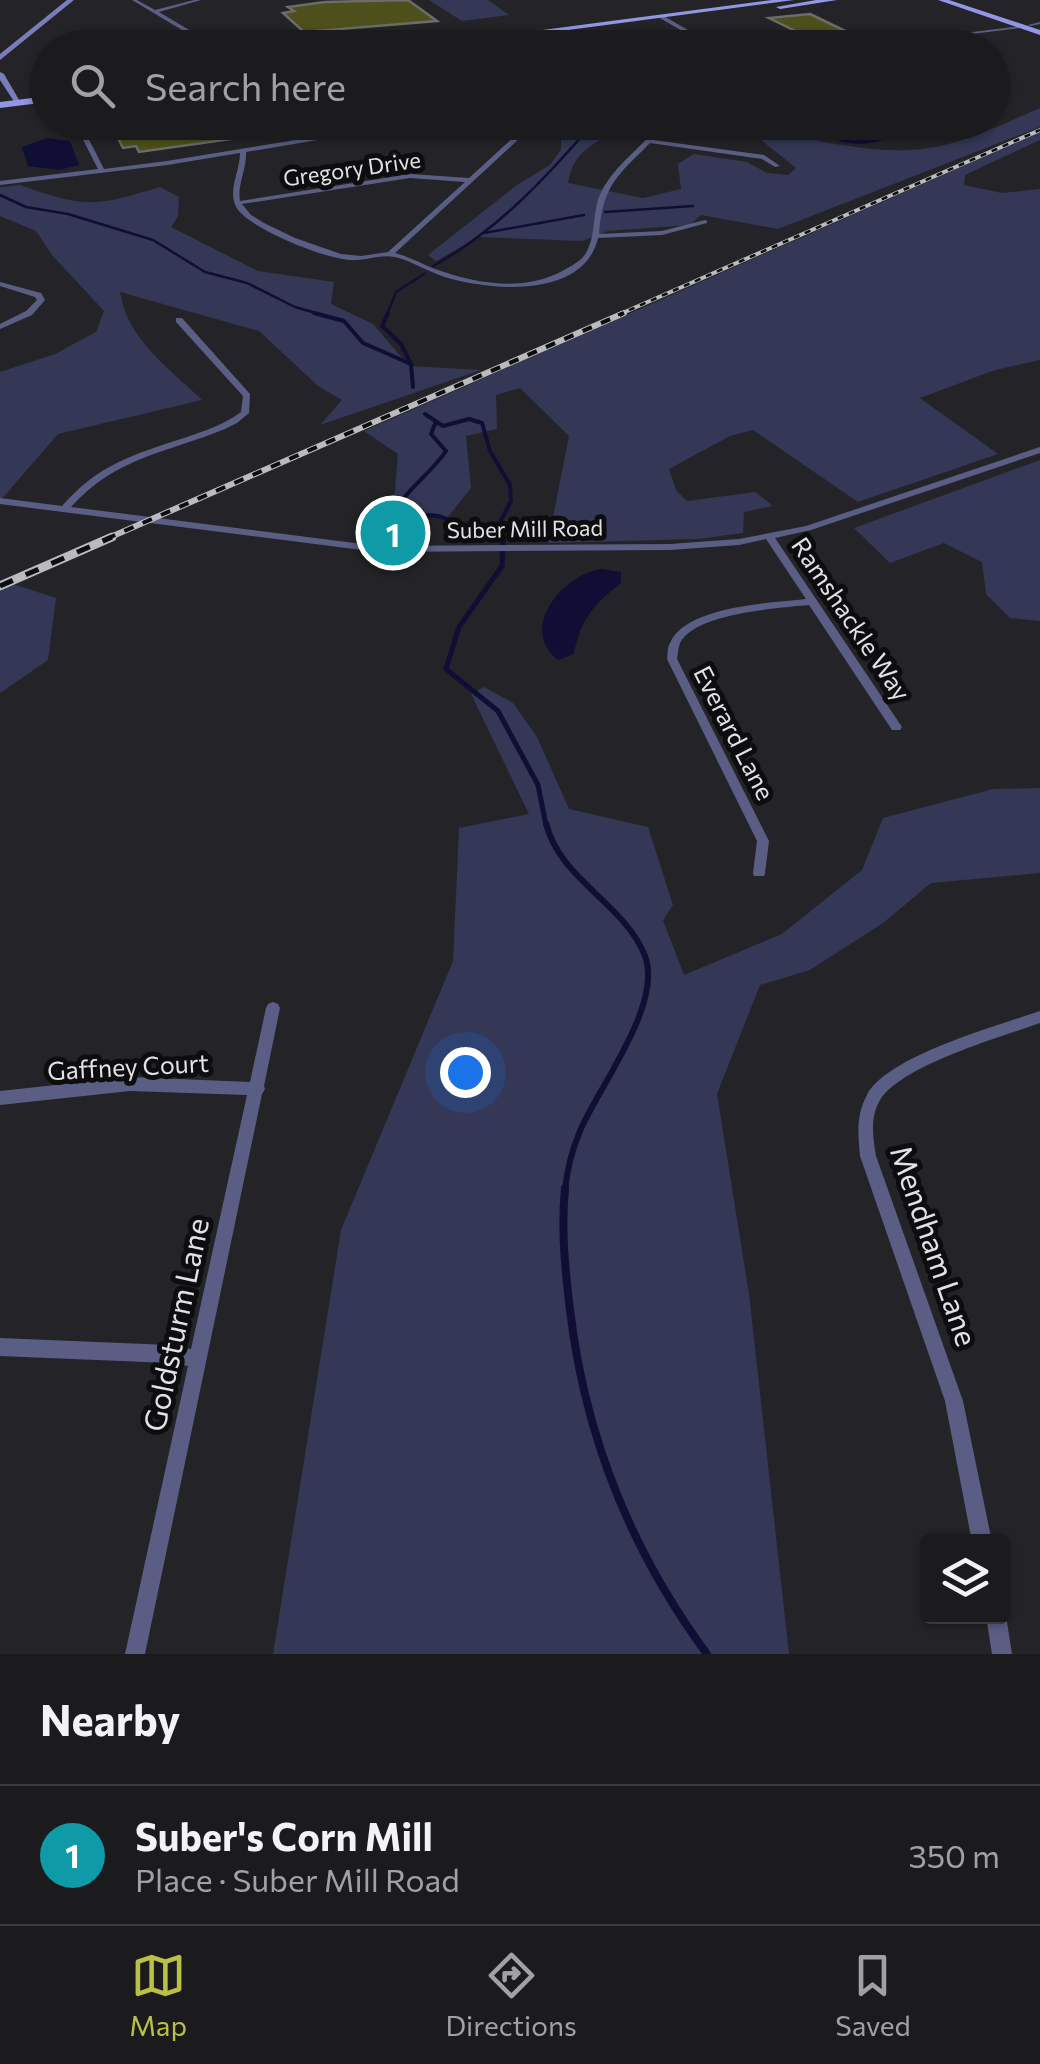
<!DOCTYPE html>
<meta charset="utf-8">
<style>
body{margin:0;font-family:Commissioner,sans-serif;background:#28282b;color:#f1f3f6}
.controls{position:absolute;right:30px;bottom:30px;display:grid;overflow:hidden;border-radius:10px;box-shadow:0 2px 8px #0004}
.controls button{width:90px;height:90px;display:grid;place-items:center;padding:0;border:0;border-bottom:2px solid #39393c;background:#1b1b1e;color:#f1f3f6;font:50px sans-serif}
.you{position:absolute;left:465px;top:1072px;width:35px;height:35px;margin:-25px;border:8px solid #fff;border-radius:50%;background:#1a73e8;box-shadow:0 0 0 15px #1a73e833}
.badge{display:grid;place-items:center;width:65px;height:65px;border-radius:50%;background:#bac045;color:#fff;font-size:32px;font-weight:700}
.pin{position:absolute;translate:-50% -50%;border:5px solid #fff;box-shadow:0 2px 10px #0006}
.list{margin:0;padding:0;list-style:none}
h2{display:flex;justify-content:space-between;align-items:center;height:130px;margin:0;padding:0 40px;font-size:42px}
h2 small{font-size:32px;font-weight:400;color:#a0a1a4}
.list li{display:grid;grid-template-columns:65px 1fr auto;gap:30px;align-items:center;box-sizing:border-box;height:140px;padding:0 40px;border-top:2px solid #39393c}
.list b{display:block;font-size:38px;white-space:nowrap}
.list p{margin:0;font-size:32px;white-space:nowrap;color:#a0a1a4}
.list em{font-size:32px;font-style:normal;color:#a0a1a4}
.icon{flex:none;width:55px;height:55px;fill:none;stroke:currentColor;stroke-width:2;stroke-linecap:round;stroke-linejoin:round}
.map{position:relative;flex:none;width:1040px;height:1654px;overflow:hidden}
.search{position:absolute;background:#1b1b1e;box-shadow:0 2px 8px #0004;left:30px;right:30px;top:30px;height:110px;display:flex;align-items:center;gap:25px;box-sizing:border-box;padding:0 35px;border-radius:55px;color:#a0a1a4;font-size:38px}
.sheet{height:270px;background:#1b1b1e}
nav{display:flex;justify-content:space-around;align-items:center;box-sizing:border-box;height:140px;border-top:2px solid #39393c;background:#1b1b1e;font-size:28px;color:#a0a1a4}
nav a{display:grid;justify-items:center;gap:5px}
nav .on{color:#bac045}
.map>svg:first-child{display:block}
</style>
<div class="map">
<svg width="1040" height="1654" viewBox="0 0 1040 1654">
<rect width="100%" height="100%" fill="#242428"/>
<g fill="#343755">
<path d="M429 0H488L509 15 462 21Z"/>
<path d="M1040 108V127L778 229 701 215 690 225 608 231 582 241 479 237 436 261 428 255 517 185 550 165 561 149V139L570 130 556 123H622C600 146 575 144 568 183L643 198 681 189 678 164 694 154 747 162 767 173 788 175 796 168 756 136 685 123H805L818 141C923 160 945 150 1040 108Z"/>
<path d="M1040 132V140L965 175 964 185 1002 193 1040 189V360L995 370 920 398 998 454 858 502 753 430 730 436 669 469 676 490 687 501 755 492 773 506 744 512 743 533 698 539 548 543 569 436 520 388 496 395 497 429 466 436 471 488 447 518 393 513 398 454 364 431Z"/>
<path d="M20 185C85 208 94 207 160 187L179 197 178 216 171 227 258 271 334 282 331 304 373 324 409 366 481 370 320 425 342 400 318 386 259 331 120 292C127 339 169 368 202 400L58 434 0 501V372L55 354 96 332 104 311 52 255 36 231 0 216V187Z"/>
<path d="M1040 460V621L1010 618 986 594 982 562 944 543 890 563 854 528Z"/>
<path d="M0 580 56 598 48 660 0 693Z"/>
<path d="M484 687 513 703 537 737 569 809 648 827 673 905 663 920 684 975 782 934 862 870 883 818 993 789 1040 788V873L931 883 883 923 810 970 760 985 717 1094 749 1294 789 1654H273L341 1230 453 961 459 828 529 814 471 694Z"/>
</g>
<g fill="#100e34">
<path d="M810 123H867L887 139C859 148 831 145 810 123Z"/>
<path d="M47 138 70 141 79 165 59 170 28 166 22 147Z"/>
<path d="M602 569 621 572V583C594 604 580 620 574 654L558 660C517 627 565 573 602 569Z"/>
</g>
<g fill="none" stroke-linecap="round" stroke-linejoin="round">
<g stroke="#100e34" stroke-width="2.5">
<path d="M0 195 26 207 68 214 153 240 205 272 247 283 295 307 323 315"/>
<path d="M605 212 693 206"/>
<path d="M484 233 584 215"/>
<path d="M433 266C497 231 547 177 594 122"/>
<path d="M387 315 396 292 424 274"/>
</g>
<g stroke="#100e34" stroke-width="4">
<path d="M314 313 344 321 363 343 411 364 413 387"/>
<path d="M388 313 382 326 401 344 411 364"/>
<path d="M425 414 443 426 469 419 482 423 490 451 510 485 511 501 501 520 504 539"/>
<path d="M435 424 431 434 446 451C432 473 402 492 397 512 411 519 424 513 438 516 460 522 476 535 500 539"/>
</g>
<g stroke="#100e34" stroke-width="5">
<path d="M486 537 504 540"/>
<path d="M503 537 502 566 459 627 446 669 498 711 538 785 546 825"/>
</g>
<path stroke="#100e34" stroke-width="6" d="M546 823C559 879 625 904 645 956 663 1005 599 1086 580 1131 572 1150 567 1170 565 1190"/>
<path stroke="#100e34" stroke-width="8" d="M565 1188C561 1229 565 1269 570 1310 585 1437 631 1551 707 1654"/>
</g>
<g fill="#4e501c" stroke="#6c6c68" stroke-width="2.5">
<path d="M408 0 437 21 304 32 283 13 294 11 288 7 325 2Z"/>
<path d="M810 14 860 38 820 43 769 18Z"/>
<path d="M138 122H295L296 130 139 152 136 146 123 148 115 132 128 130 126 127 140 125Z"/>
</g>
<g fill="none" stroke-linecap="round" stroke-linejoin="round">
<g fill="#5b5e84" fill-rule="evenodd">
<path d="M132 0H137L155 10 194 0H201L159 12 196 34 198 41 190 48H184L192 41V36Z"/>
<path d="M660 15H662L719 48H712L658 17Z"/>
<path d="M1040 22V24L1030 26 1028 25Z"/>
<path d="M1022 26 1020 28 858 48H839Z"/>
<path d="M74 122H80L104 169 167 161 407 122H424L246 152C247 169 237 184 240 201L410 174 469 178 516 135 517 129 511 122H518L523 129 521 137 395 253C411 257 423 265 438 270 478 284 525 292 564 270 573 265 583 260 587 251 598 230 590 208 605 185 620 161 644 145 662 122H668L653 140 764 155 780 166 775 167 762 159 650 143C617 176 603 185 599 234L662 231 705 220 707 221V223L662 235 598 238C584 299 490 291 445 277 428 272 412 261 395 257 380 254 365 261 350 260 323 258 256 231 239 211 225 194 240 173 240 153L167 165 0 185V181L98 169ZM410 178 465 182 388 252 361 256 341 254 295 238 264 223 251 215 242 204Z"/>
<path d="M0 282 41 293 45 300 32 315 0 329V324L26 311 37 300 35 297 0 286Z"/>
<path d="M176 318H182L250 394 249 413 237 423 225 429C166 453 116 457 71 507L378 546 670 544 739 539 806 526 1040 447V453L811 530 775 538 900 724 902 727 900 730H892L809 605C779 608 695 613 680 643 678 648 678 654 677 659L769 841 765 873 764 876H754L753 873 757 841 667 659C668 654 667 648 670 643 686 606 771 603 806 599L766 539 739 545 670 550 378 552 0 504V498L62 506C99 464 132 455 184 438 204 431 224 425 241 412L243 396 176 322Z"/>
<path d="M273 1002 278 1004 280 1008 264 1086 265 1089 262 1094 145 1654H125L188 1366 169 1363 0 1356V1338L169 1345 191 1349 247 1095 130 1091 0 1105V1091L130 1077 250 1082 266 1008 268 1004Z"/>
<path d="M1040 1011V1023C1001 1037 898 1066 879 1102 870 1118 873 1138 876 1156L963 1401 992 1542H972L945 1401 860 1156C858 1134 856 1115 867 1095 887 1056 997 1026 1040 1011Z"/>
<path d="M1002 1609 1006 1616 1012 1654H992L986 1616H1002Z"/>
</g>
<g fill="#797eba" fill-rule="evenodd">
<path d="M67 0H74L0 60V54Z"/>
<path d="M0 72 4 74 22 105 15 103 0 80Z"/>
</g>
<g fill="#9197e5" fill-rule="evenodd">
<path d="M772 0H794L432 48H404Z"/>
<path d="M816 0H837L780 9 776 7Z"/>
<path d="M938 0H949L1040 30V35Z"/>
<path d="M48 96V102L0 108V102Z"/>
</g>
<defs>
<path id="rail-far2" d="M618 315 1040 130"/>
<path id="rail-far1" d="M106 539 624 313"/>
<path id="rail" d="M0 586 112 537"/>
</defs>
<use href="#rail-far2" stroke="#babbbe" stroke-width="4"/>
<use href="#rail-far1" stroke="#babbbe" stroke-width="6"/>
<use href="#rail" stroke="#babbbe" stroke-width="9"/>
<use href="#rail-far2" stroke="#0d0d0f" stroke-width="2.5" stroke-dasharray="6" stroke-linecap="butt"/>
<use href="#rail-far1" stroke="#0d0d0f" stroke-width="4" stroke-dasharray="10" stroke-linecap="butt"/>
<use href="#rail" stroke="#0d0d0f" stroke-width="5" stroke-dasharray="14" stroke-linecap="butt"/>
</g>
<g text-anchor="middle" stroke-width="10" stroke-linejoin="round" paint-order="stroke">
<g font-size="22" fill="#e1e2e4" stroke="#0d0d0f">
<text transform="translate(352 169) rotate(-8)" y="8">Gregory Drive</text>
<text transform="translate(525 529) rotate(-1)" y="8">Suber Mill Road</text>
</g>
<g font-size="25" fill="#e1e2e4" stroke="#0d0d0f">
<text transform="translate(851 619) rotate(56)" y="9">Ramshackle Way</text>
<text transform="translate(734 733) rotate(63)" y="9">Everard Lane</text>
<text transform="translate(128 1067) rotate(-3)" y="9">Gaffney Court</text>
</g>
<g font-size="30" fill="#e1e2e4" stroke="#0d0d0f">
<text transform="translate(933 1246) rotate(71)" y="10">Mendham Lane</text>
<text transform="translate(177 1325) rotate(-78)" y="10">Goldsturm Lane</text>
</g>
</g>
</svg>
<div class="controls">
<button><svg class="icon" aria-label="layers" viewBox="0 0 24 24"><path d="M12 4l9 5-9 5-9-5zM3 14l9 5 9-5"/></svg></button>
</div>
<div class="you"></div>
<div class="pin badge" style="left:393px;top:533px;background:#0f9aa8">1</div>
<div class="search"><svg class="icon" aria-label="search" viewBox="0 0 24 24"><circle cx="10" cy="10" r="6"/><path d="M15 15l6 6"/></svg>Search here</div>
</div>
<section class="sheet">
<h2>Nearby<small></small></h2>
<ul class="list">
<li><span class="badge" style="background:#0f9aa8">1</span><div><b>Suber's Corn Mill</b><p>Place · Suber Mill Road</p></div><em>350 m</em></li>
</ul>
</section>
<nav>
<a class="on"><svg class="icon" aria-label="map" viewBox="0 0 24 24"><path d="M3 6l6-2 6 2 6-2v14l-6 2-6-2-6 2zM9 4v14M15 6v14"/></svg>Map</a>
<a><svg class="icon" aria-label="directions" viewBox="0 0 24 24"><path d="M12 3l9 9-9 9-9-9zM9 14v-3h6M13 9l2 2-2 2"/></svg>Directions</a>
<a><svg class="icon" aria-label="saved" viewBox="0 0 24 24"><path d="M7 4h10v16l-5-4-5 4z"/></svg>Saved</a>
</nav>
